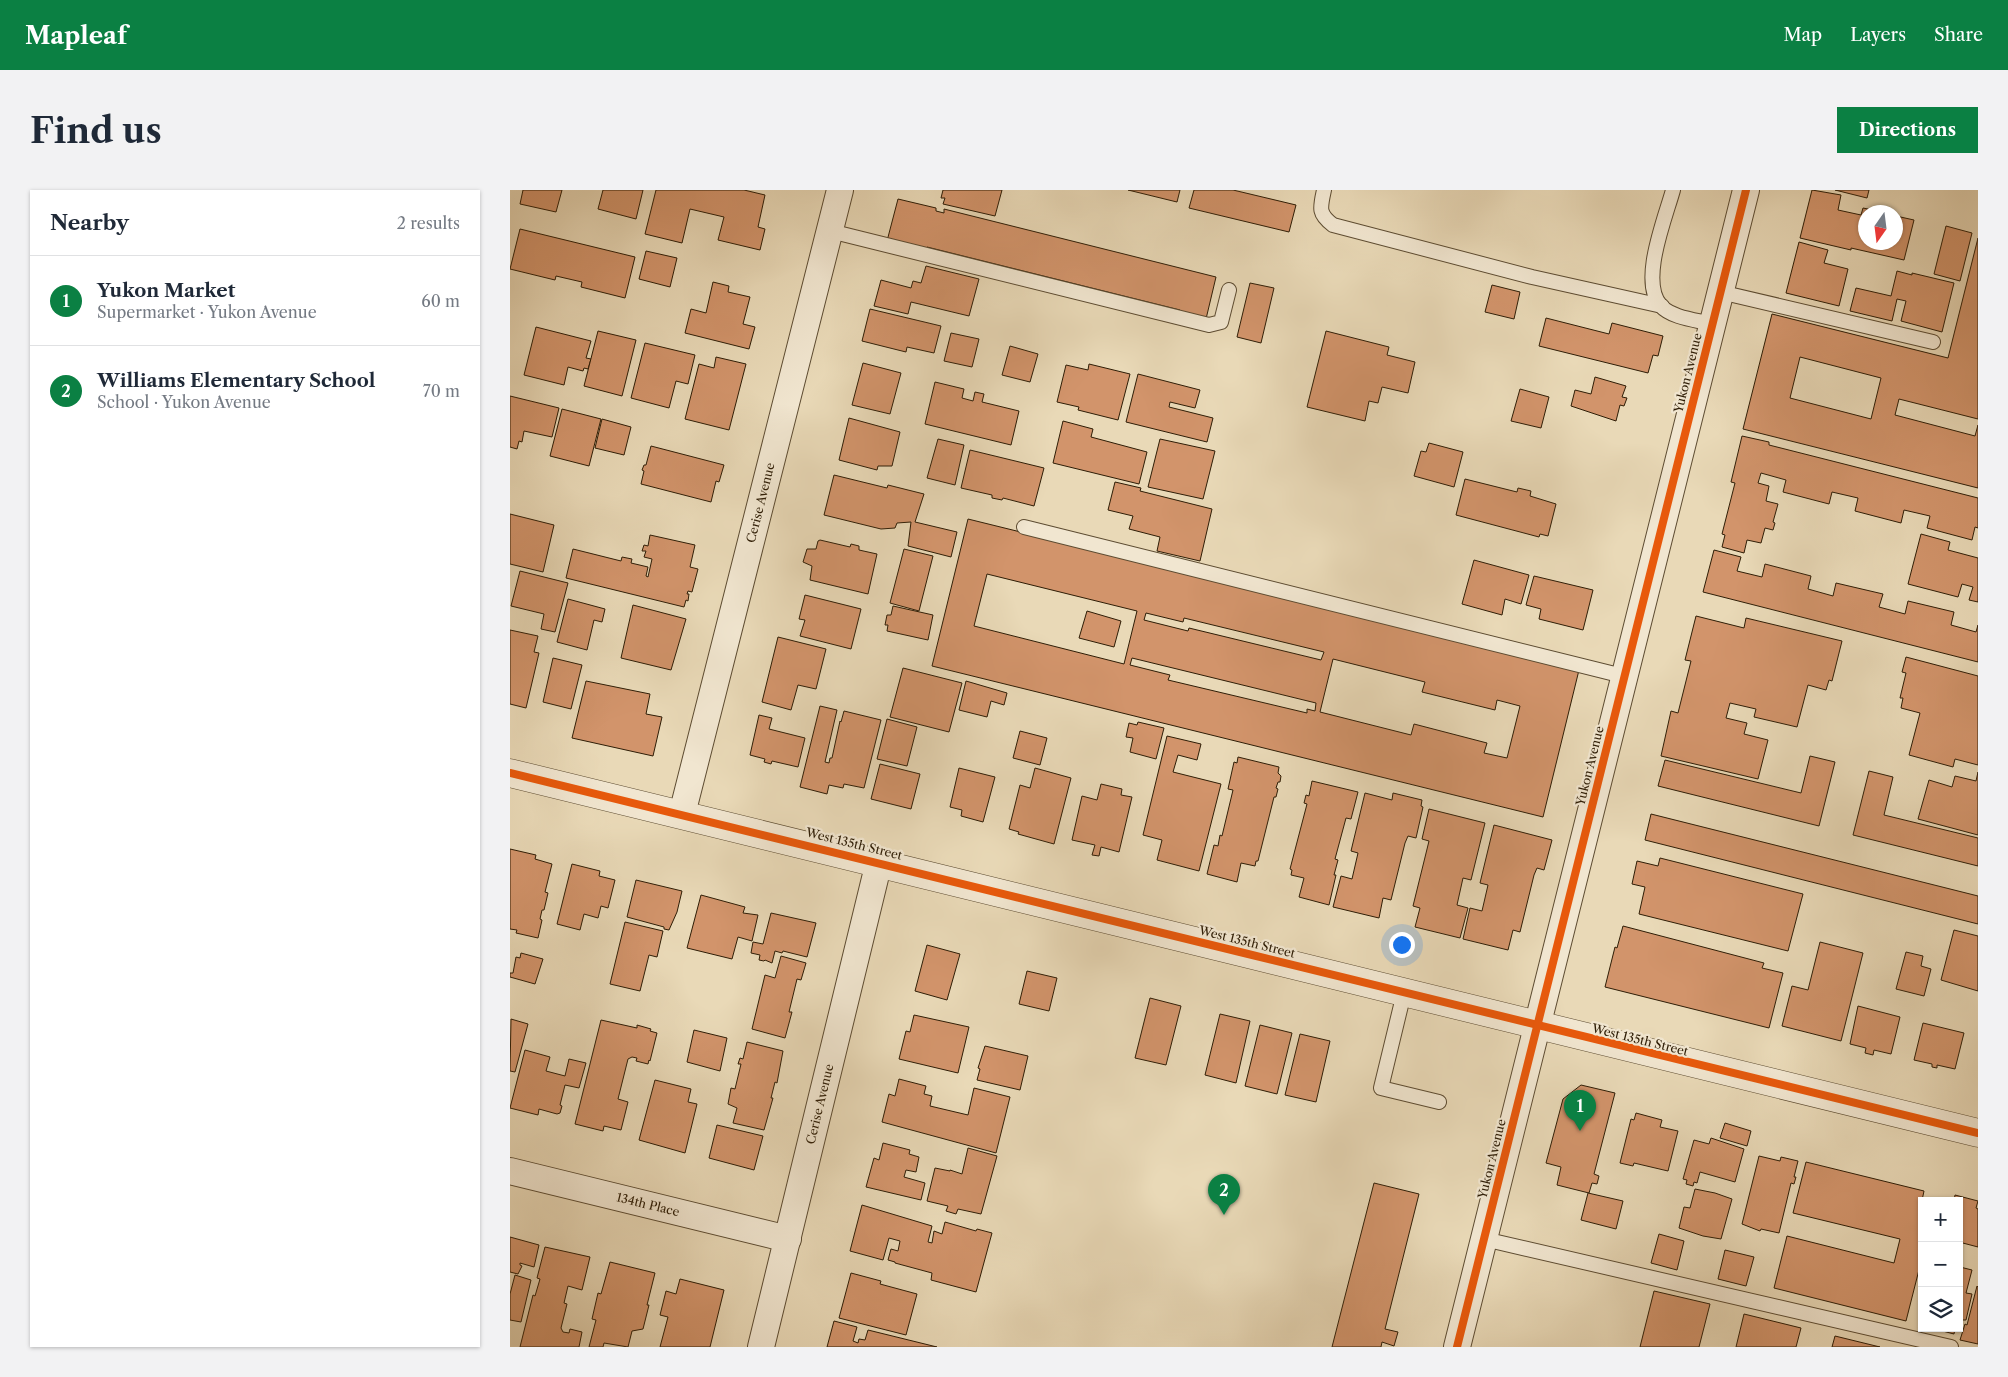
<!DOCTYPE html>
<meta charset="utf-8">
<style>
body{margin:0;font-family:"Libre Caslon Text",serif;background:#f2f2f3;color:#1f2937}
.controls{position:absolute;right:15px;bottom:15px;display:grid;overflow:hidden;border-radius:0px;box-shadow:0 1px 4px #0004}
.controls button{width:45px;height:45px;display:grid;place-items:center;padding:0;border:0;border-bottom:1px solid #e0e1e3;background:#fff;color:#1f2937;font:25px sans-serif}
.compass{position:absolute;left:1348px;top:15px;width:45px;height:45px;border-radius:50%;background:#fff;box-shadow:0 1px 4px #0004;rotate:194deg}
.you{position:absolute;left:891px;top:754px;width:18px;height:18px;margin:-12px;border:4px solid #fff;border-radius:50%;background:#1a73e8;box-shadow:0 0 0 8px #1a73e833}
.badge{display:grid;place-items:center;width:32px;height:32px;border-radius:50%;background:#0b8043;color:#fff;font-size:16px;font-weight:700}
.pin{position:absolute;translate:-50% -41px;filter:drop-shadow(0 1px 2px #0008)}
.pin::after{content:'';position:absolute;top:26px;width:18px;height:15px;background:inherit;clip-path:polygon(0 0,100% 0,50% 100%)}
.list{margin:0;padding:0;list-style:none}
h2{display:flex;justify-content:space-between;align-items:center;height:65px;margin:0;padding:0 20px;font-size:21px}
h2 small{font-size:16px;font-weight:400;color:#747a83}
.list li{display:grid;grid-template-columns:32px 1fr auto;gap:15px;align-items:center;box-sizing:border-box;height:90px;padding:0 20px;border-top:1px solid #e0e1e3}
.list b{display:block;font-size:19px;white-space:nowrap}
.list p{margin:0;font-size:16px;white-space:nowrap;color:#747a83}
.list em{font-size:16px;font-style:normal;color:#747a83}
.icon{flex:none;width:28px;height:28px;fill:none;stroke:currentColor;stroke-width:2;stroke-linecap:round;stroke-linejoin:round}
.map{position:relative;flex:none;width:1468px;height:1157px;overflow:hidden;border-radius:0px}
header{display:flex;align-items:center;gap:30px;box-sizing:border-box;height:70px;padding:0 25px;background:#0b8043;color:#fff}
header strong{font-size:24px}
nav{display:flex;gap:28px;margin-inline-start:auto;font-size:18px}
.intro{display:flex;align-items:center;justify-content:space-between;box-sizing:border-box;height:120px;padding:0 30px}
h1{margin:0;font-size:35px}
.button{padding:12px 22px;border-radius:0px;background:#0b8043;color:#fff;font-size:18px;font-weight:700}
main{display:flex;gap:30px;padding:0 30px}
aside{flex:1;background:#fff;border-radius:0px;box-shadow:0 1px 4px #0004}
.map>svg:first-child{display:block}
</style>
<header>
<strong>Mapleaf</strong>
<nav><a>Map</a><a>Layers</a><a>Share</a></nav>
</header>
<div class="intro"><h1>Find us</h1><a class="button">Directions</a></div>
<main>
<aside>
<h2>Nearby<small>2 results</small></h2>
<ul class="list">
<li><span class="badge">1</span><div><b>Yukon Market</b><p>Supermarket · Yukon Avenue</p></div><em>60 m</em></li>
<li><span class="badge">2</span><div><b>Williams Elementary School</b><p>School · Yukon Avenue</p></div><em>70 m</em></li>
</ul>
</aside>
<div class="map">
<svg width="1468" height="1157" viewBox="0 0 1468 1157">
<rect width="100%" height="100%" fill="#e9d9b7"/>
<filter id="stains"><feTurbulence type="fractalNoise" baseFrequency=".004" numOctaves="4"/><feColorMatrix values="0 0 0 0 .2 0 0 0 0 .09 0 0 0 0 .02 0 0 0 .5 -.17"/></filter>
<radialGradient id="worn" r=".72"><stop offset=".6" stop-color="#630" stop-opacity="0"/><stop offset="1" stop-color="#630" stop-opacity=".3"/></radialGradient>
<g fill="#d2946b" stroke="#2e1d06" fill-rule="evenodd">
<path d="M13 0H52L46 22 10 14Z"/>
<path d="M93 0H133L126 29 88 19Z"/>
<path d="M146 0H234L255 5 248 37 255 39 250 60 208 50 214 27 180 19 172 53 135 44Z"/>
<path d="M433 0H492L485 26 433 14 435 8H431Z"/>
<path d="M618 0H670L667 12Z"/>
<path d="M684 0H723L786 15 779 42 679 18Z"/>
<path d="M1302 0 1331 5 1328 20 1351 25 1353 18 1372 22H1356V52H1386V26L1404 30 1394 70 1341 58V60L1290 48Z"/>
<path d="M1325 0H1359L1357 8Z"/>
<path d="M388 9 426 18V21L434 23V19L706 87 696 129 669 122 670 120 417 57 416 61 377 51Z"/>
<path d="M1436 36 1462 43 1450 91 1424 84Z"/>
<path d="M10 39 125 67 115 108 71 97 72 92 46 86 45 90 0 79Z"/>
<path d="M1468 48V229L1389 209 1385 225 1465 246 1468 235V298L1233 239 1262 124 1438 168ZM1290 167 1371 188 1361 229 1280 208Z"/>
<path d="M1289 52 1318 60 1314 73 1338 79 1329 116 1276 103Z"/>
<path d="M136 61 167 68 160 97 129 89Z"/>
<path d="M416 76 469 89 459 126 401 112 398 124 364 116 371 90 401 98 403 91 411 93Z"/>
<path d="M1387 81 1402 85V83L1444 93 1432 142 1391 131 1396 111 1387 109 1382 131 1340 121 1346 98 1381 106Z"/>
<path d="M203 92 219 96 218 102 240 107 233 134 245 137 239 159 175 143 181 119 196 123Z"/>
<path d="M740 93 764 98 751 153 727 147Z"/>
<path d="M982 95 1010 102 1004 129 975 122Z"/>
<path d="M360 119 431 136 424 163 397 157 396 162 352 151Z"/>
<path d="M1036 128 1099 144 1102 133 1153 146 1148 166 1143 165 1138 183 1029 156Z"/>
<path d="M26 137 81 151 76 168 81 169 78 179 74 178 73 181 58 177 54 195 14 185Z"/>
<path d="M88 141 126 150 112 206 74 196Z"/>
<path d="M816 141 879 157 877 165 905 172 898 203 872 197 868 213 859 211 855 231 797 217Z"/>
<path d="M441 143 469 149 462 177 434 171Z"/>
<path d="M135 153 185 165 178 194 166 191 159 218 121 208Z"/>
<path d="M500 156 528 164 520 192 492 185Z"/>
<path d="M206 167 236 174 219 240 175 229 189 174 204 178Z"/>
<path d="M353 173 391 183 380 224 342 215Z"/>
<path d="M579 174 620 184 608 230 568 220 569 217 547 212 556 175 578 180Z"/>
<path d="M628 184 690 200 685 218 660 212 659 217 703 228 697 252 616 232Z"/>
<path d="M1085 187 1116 196 1112 207 1117 208 1114 216 1110 215 1106 231 1061 216 1065 200 1081 204Z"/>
<path d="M425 192 454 199 452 208 463 211 465 202 474 204 472 212 509 221 501 255 415 234Z"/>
<path d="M1010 199 1039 207 1031 238 1001 231Z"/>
<path d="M0 206 49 218 42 247 14 241 12 252 9 251 7 259 0 257Z"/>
<path d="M52 219 91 229 79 276 40 266Z"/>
<path d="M339 228 390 242 382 276H368L367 280 329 270Z"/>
<path d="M92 229 121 237 114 265 85 258Z"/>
<path d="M553 231 583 239 581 247 637 262 629 294 543 273Z"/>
<path d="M1232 246 1259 252V255L1468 308V338L1465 337 1462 350 1417 338 1420 326 1394 320 1391 333 1345 321 1348 308 1322 302 1319 314 1273 302 1276 290 1251 283 1248 293 1259 296 1256 311 1268 314 1263 332 1265 333 1263 340 1255 338 1251 353 1237 350 1234 363 1212 357 1215 345 1212 344 1225 293 1221 292Z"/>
<path d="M428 249 454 255 445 295 417 288Z"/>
<path d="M650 249 705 261 693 309 638 297Z"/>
<path d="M919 253 953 262 944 297 904 286 911 261 916 262Z"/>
<path d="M141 256 214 275 209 292 206 291 201 312 131 294 134 281 132 280 134 275H136Z"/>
<path d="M460 260 534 278 524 316 493 308 492 310 482 308V305L451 298Z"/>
<path d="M324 285 377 298 378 295 414 304 405 332 447 342 441 367 398 356 401 332 387 333 385 338 371 339 314 325Z"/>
<path d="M955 289 1007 302 1008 298 1021 301 1020 306 1046 314 1038 346 1030 344 1029 347 946 325Z"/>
<path d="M605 292 631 298 630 301 702 319 690 371 647 361 650 347 619 339 623 326 598 320Z"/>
<path d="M0 324 44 335 33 382 0 374Z"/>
<path d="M458 329 1069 480 1033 627 422 476ZM477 384 627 421 614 474 464 436ZM636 423 673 432 674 428 814 462 811 470 679 438 678 441 634 430ZM622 468 806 513 805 521 797 519V523L658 490 660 485 620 475ZM823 469 915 492 912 502 985 520 987 510 1010 516 997 568 974 563 977 553 904 534 901 545 810 522Z"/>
<path d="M1411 344 1440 352 1438 360 1468 368V412L1459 410 1463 397 1452 394 1448 407 1398 394Z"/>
<path d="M140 345 185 355 180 377 188 379 182 402 178 401 177 404H179L178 411 176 410 174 417 56 388 63 359 111 371 112 367 122 369 121 373 138 377 136 386 138 387 142 369 134 367 136 361H132L134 355 138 356Z"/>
<path d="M310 350 340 357 341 354 349 356V360L367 364 358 404 300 390 302 376 293 372 297 359H306L308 351Z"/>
<path d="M394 359 423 366 409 421 380 413Z"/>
<path d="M1204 360 1231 367 1227 381 1252 387 1255 374 1301 386 1298 399 1323 406 1326 393 1373 404 1369 417 1395 424 1398 411 1444 422 1441 435 1466 442 1468 435V472L1193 402Z"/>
<path d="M964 370 1019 385 1011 414 995 409 992 425 952 414Z"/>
<path d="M10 381 58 393 45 442 31 439 34 424 1 416Z"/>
<path d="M1024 386 1083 400 1073 440 1029 429 1031 419 1016 415Z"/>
<path d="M295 405 351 419 341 459 290 446 295 430 289 429Z"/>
<path d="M58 409 95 419 92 432 84 430 77 460 47 452Z"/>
<path d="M123 415 176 429 161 480 111 468Z"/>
<path d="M383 416 423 425 418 450 377 441 378 435H375L377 425H381Z"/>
<path d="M577 421 611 431 604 457 569 448Z"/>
<path d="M1186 426 1234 438 1236 428 1332 451 1322 491 1319 490 1316 500 1298 495 1287 537 1244 527 1246 519 1220 513 1216 528 1237 533 1234 544 1258 550 1248 589 1151 566 1161 521 1168 523 1181 471 1175 470Z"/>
<path d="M0 440 28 446 24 462 29 463 16 518 0 514Z"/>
<path d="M268 447 316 459 306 499 288 495 281 520 252 512Z"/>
<path d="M1396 467 1468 486V575L1445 569 1443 577 1399 565 1410 523 1391 518 1393 508H1390L1396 483 1392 482Z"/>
<path d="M43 468 72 475 61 519 33 512Z"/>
<path d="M393 478 452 493 439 542 380 527Z"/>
<path d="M76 491 140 504 136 524 152 527 143 566 62 548Z"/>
<path d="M456 491 497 503 494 515 481 511 477 527 449 520Z"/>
<path d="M310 516 327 520 315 572 319 573 320 568H322L330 531 331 532 334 521 371 530 354 598 334 594 333 598 319 595 317 604 290 597Z"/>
<path d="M249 525 262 528 259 539 295 548 288 577 262 571 261 574 254 572 255 569 240 565Z"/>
<path d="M377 529 407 537 397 576 367 569Z"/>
<path d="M628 532 654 538 646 569 620 562 623 548 616 547 619 533 627 535Z"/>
<path d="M510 541 537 548 530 575 503 568Z"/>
<path d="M657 546 691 554 687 570 668 565 663 582 711 594 689 681 647 670 652 650 633 645Z"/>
<path d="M1300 566 1325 572 1309 636 1148 596 1155 570 1291 603Z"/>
<path d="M728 567 769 577 768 583 771 586 770 592H768L766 598 768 599 766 607H764L748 671H746L745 676 731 673 727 692 697 684 704 655 708 656 710 645 712 646 723 600 718 599 724 572 727 573Z"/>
<path d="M370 574 410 584 401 619 361 609Z"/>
<path d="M449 578 485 587 473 632 451 626 452 620 440 617Z"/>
<path d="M525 578 561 588 544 654 508 644 509 642 499 639 510 595 520 598Z"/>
<path d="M1359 581 1383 587 1374 625 1468 648V676L1343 645Z"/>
<path d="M1468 582V645L1408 629 1419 590 1442 597 1445 586 1466 591Z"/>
<path d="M802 591 848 602 841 629 836 628 825 669 828 670 824 685H826L819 715 789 707 794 688 781 685 782 680 780 679 797 614 794 613 796 605 799 606Z"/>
<path d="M591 594 612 599 611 605 622 607 609 662 591 657 589 666 582 665 585 655 562 650 572 606 587 610Z"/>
<path d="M855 603 882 610 883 603 912 610 911 616 913 617 906 648 898 646 895 653 881 710 873 708 869 728 823 717 831 686 842 689 848 663 841 661Z"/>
<path d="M919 619 975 633 961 690 953 688 947 715 958 718 950 748 905 737 910 718 903 716 919 651 912 649Z"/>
<path d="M1141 624 1468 706V734L1135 650Z"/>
<path d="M984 635 1042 650 1034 680 1027 678 1024 685 1010 742 1003 740 998 760 953 749 960 718 972 721 978 695 970 693Z"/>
<path d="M0 659 26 665 25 669 42 674 35 702 38 703 34 720H32L30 729 32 730 28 748 6 743 7 740 0 739Z"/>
<path d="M1150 668 1293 704 1278 761 1129 724 1135 697 1122 694 1127 671 1148 676Z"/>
<path d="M62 674 90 681 89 686 105 690 98 718 91 716 88 728 74 724 70 740 47 734Z"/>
<path d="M126 690 172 701 167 722 159 740 154 739V737L117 727Z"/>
<path d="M191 705 235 717 233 723 248 725 242 751 228 747 222 769 177 758Z"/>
<path d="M261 723 306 733 297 767 273 761 272 763 265 761 262 773 255 770 254 771 249 770 250 765 241 763 243 752 253 754Z"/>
<path d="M115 732 153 741 147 767 139 765 130 801 100 794Z"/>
<path d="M1113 736 1254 773 1252 778 1273 783 1259 838 1095 797 1105 757 1107 758Z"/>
<path d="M1444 740 1468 746V801L1431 790Z"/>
<path d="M1310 752 1353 763 1331 851 1272 836 1282 796 1298 800Z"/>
<path d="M417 755 450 764 437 810 405 801Z"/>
<path d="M1396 762 1413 766 1411 776 1421 779 1414 806 1386 799Z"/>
<path d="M11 763 33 769 25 794 0 787V783H3L6 767 10 768Z"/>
<path d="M271 766 296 773 291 790 287 789 279 822H282L275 848 242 839 255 785 265 788Z"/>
<path d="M517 781 547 788 539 821 509 814Z"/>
<path d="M640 808 671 816 656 875 625 868Z"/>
<path d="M1348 816 1390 827 1381 864 1364 860 1363 865 1355 863 1356 858 1340 854Z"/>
<path d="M710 824 740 831 726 893 695 885Z"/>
<path d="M404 825 459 837 448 883 389 869 396 841 400 842Z"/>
<path d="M1 829 18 834 5 882 0 881Z"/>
<path d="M91 830 127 838V835L141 839 140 841 147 843 140 871 139 870 138 874 126 871 127 868 122 867 118 869 108 909 118 912 111 940 94 936 93 941 65 934Z"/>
<path d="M1413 833 1454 843 1445 879 1427 875V878L1422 877V874L1404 870Z"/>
<path d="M750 835 782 843 767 904 735 896Z"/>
<path d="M184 840 217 848 210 881 177 872Z"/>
<path d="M790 844 820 851 806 912 775 905Z"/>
<path d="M237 852 273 861 267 893 265 892 261 908H263L254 940 223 933 227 918 218 914 221 898 225 899 231 874H228L230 868 233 869Z"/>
<path d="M475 856 518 866 510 900 467 890 470 879 468 878Z"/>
<path d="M15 860 40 867 36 881 55 886 59 869 76 873 69 898 55 895 50 915 52 916 50 923 47 924 29 919 28 925 0 918Z"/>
<path d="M389 889 416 896 414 904 422 906 420 916 458 925 464 898 500 907 486 963 372 932 379 904 385 906Z"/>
<path d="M145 890 181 899 178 912 187 914 175 963 129 950Z"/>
<path d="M1071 895 1105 903 1084 984 1089 986 1087 994 1082 993 1079 1003 1047 995 1051 977 1036 973 1053 909Z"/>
<path d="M1126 923 1152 930 1150 937 1168 941 1158 981 1124 973 1123 976 1110 973 1121 929 1124 930Z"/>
<path d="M1215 933 1241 941 1237 956 1210 948Z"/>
<path d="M207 935 253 946 244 980 199 968Z"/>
<path d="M1201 948 1234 959 1225 992 1190 982 1187 993 1184 992 1183 996 1176 994 1177 990 1173 989 1184 950 1199 954Z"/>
<path d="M373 953 400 960 399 964 409 967 406 982 396 980 394 987 415 993 411 1010 356 997 364 968 369 970Z"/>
<path d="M458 958 487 966 471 1024 448 1019 446 1024 436 1021 438 1016 417 1011 425 978 440 981V980L452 984Z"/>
<path d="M1249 966 1270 971 1271 967 1288 971 1284 987H1286L1284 994 1281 993 1269 1043 1251 1039 1250 1041 1232 1034Z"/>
<path d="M1296 972 1414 1001 1411 1015 1412 1068 1396 1131 1264 1098 1277 1046 1384 1073 1390 1049 1283 1023Z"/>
<path d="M864 993 909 1004 875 1139 888 1142 884 1156 872 1152 871 1157H822Z"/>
<path d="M1185 999 1205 1003 1222 1009 1211 1049 1193 1046 1169 1038 1174 1017 1180 1018Z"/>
<path d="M1078 1003 1113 1011 1106 1039 1071 1030Z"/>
<path d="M1445 1005 1468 1011 1466 1018 1468 1019V1057L1449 1052V1011H1444Z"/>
<path d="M352 1015 422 1036 418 1052 422 1053 424 1041 432 1044 435 1032 466 1041 467 1039 482 1043 466 1102 421 1090 422 1083 385 1073V1072L378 1070 381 1059 388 1061 390 1051 379 1048 373 1070 340 1061Z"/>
<path d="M1149 1044 1174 1051 1167 1080 1141 1073Z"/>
<path d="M0 1047 29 1055 24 1077 10 1073V1075L12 1076 8 1084 0 1082Z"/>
<path d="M35 1057 80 1067 72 1100 58 1096 54 1113 57 1114 51 1138 53 1142 59 1143 60 1139 72 1142 69 1157H10L23 1105 25 1106 30 1089 27 1088Z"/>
<path d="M1215 1060 1244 1067 1236 1096 1208 1089Z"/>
<path d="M100 1072 145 1083 137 1115H139L133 1139 122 1141 118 1157 94 1153 93 1157H79L86 1130 82 1129 88 1103 91 1104Z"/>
<path d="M1450 1077 1462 1080 1456 1103 1462 1104 1456 1130H1449Z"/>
<path d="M341 1083 371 1091 370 1094 407 1104 396 1145 329 1128Z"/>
<path d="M5 1085 21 1090 11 1132 0 1130V1104Z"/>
<path d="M170 1089 214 1100 200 1157H150L158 1127 150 1125 156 1101 166 1104Z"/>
<path d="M1467 1096 1468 1097V1154L1450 1150 1455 1134 1457 1135Z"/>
<path d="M1144 1101 1200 1114 1189 1157H1130Z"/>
<path d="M1234 1124 1291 1138 1286 1157H1226Z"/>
<path d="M324 1131 347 1137 343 1151 348 1153 349 1149 355 1150 358 1140 427 1157H317Z"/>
<path d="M1421 1138H1445L1444 1144Z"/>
<path d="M1325 1146 1370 1157H1322Z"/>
</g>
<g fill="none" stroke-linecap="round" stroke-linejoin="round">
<defs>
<g id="service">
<path d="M814 0C810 18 808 24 823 35L1022 87 1152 116"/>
<path d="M1163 0C1155 29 1129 92 1151 116 1162 128 1187 130 1202 134"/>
<path d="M320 41 699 135 711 132 719 100"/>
<path d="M1210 102 1423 152"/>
<path d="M514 337 1113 486"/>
<path d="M894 803 871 898 929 912"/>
<path d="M974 1049 1441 1157"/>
</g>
<g id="minor">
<path id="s1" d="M172 624 330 0"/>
<path id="s2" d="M0 981 278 1049"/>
<path id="s3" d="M251 1157 369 672"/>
<path d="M947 1157 1236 0"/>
</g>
<path id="tertiary" d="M0 583C490 701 978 825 1468 943"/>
</defs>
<use href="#service" stroke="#5d4c32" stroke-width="16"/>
<use href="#minor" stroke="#5d4c32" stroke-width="28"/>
<use href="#tertiary" stroke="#5d4c32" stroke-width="29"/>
<use href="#service" stroke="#f1e6d0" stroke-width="14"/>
<use href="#minor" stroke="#f1e6d0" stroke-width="26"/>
<use href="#tertiary" stroke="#f1e6d0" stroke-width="28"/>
<defs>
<g id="cycleway">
<path d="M0 583C490 701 978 825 1468 943"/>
<path d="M947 1157 1236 0"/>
</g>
</defs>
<use href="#cycleway" stroke="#f1e6d0" stroke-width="11"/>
<use href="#cycleway" stroke="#e8590c" stroke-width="8"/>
</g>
<g text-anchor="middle" stroke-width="4.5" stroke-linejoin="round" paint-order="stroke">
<g font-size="12" fill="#2e1d06" stroke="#f1e6d0">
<text transform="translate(1178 183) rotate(-76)" y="4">Yukon Avenue</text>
<text dy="4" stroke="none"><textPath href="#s1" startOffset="321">Cerise Avenue</textPath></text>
<text transform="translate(1080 576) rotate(-76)" y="4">Yukon Avenue</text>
<text transform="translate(344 654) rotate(14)" y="4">West 135th Street</text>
<text transform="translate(737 752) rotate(14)" y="4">West 135th Street</text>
<text transform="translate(1130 850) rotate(14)" y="4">West 135th Street</text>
<text dy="4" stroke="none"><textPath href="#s3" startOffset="250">Cerise Avenue</textPath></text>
<text transform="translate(982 969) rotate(-76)" y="4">Yukon Avenue</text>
<text dy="4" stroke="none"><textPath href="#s2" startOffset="142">134th Place</textPath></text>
</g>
</g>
<rect width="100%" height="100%" filter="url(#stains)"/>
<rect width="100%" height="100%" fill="url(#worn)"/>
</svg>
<div class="controls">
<button>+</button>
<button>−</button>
<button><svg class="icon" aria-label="layers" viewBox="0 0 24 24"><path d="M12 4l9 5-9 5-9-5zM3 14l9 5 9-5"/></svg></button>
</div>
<svg class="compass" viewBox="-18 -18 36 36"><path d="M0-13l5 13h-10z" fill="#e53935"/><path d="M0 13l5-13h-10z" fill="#747a83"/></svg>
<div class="you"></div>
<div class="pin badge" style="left:1070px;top:941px">1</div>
<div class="pin badge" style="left:714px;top:1025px">2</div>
</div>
</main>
